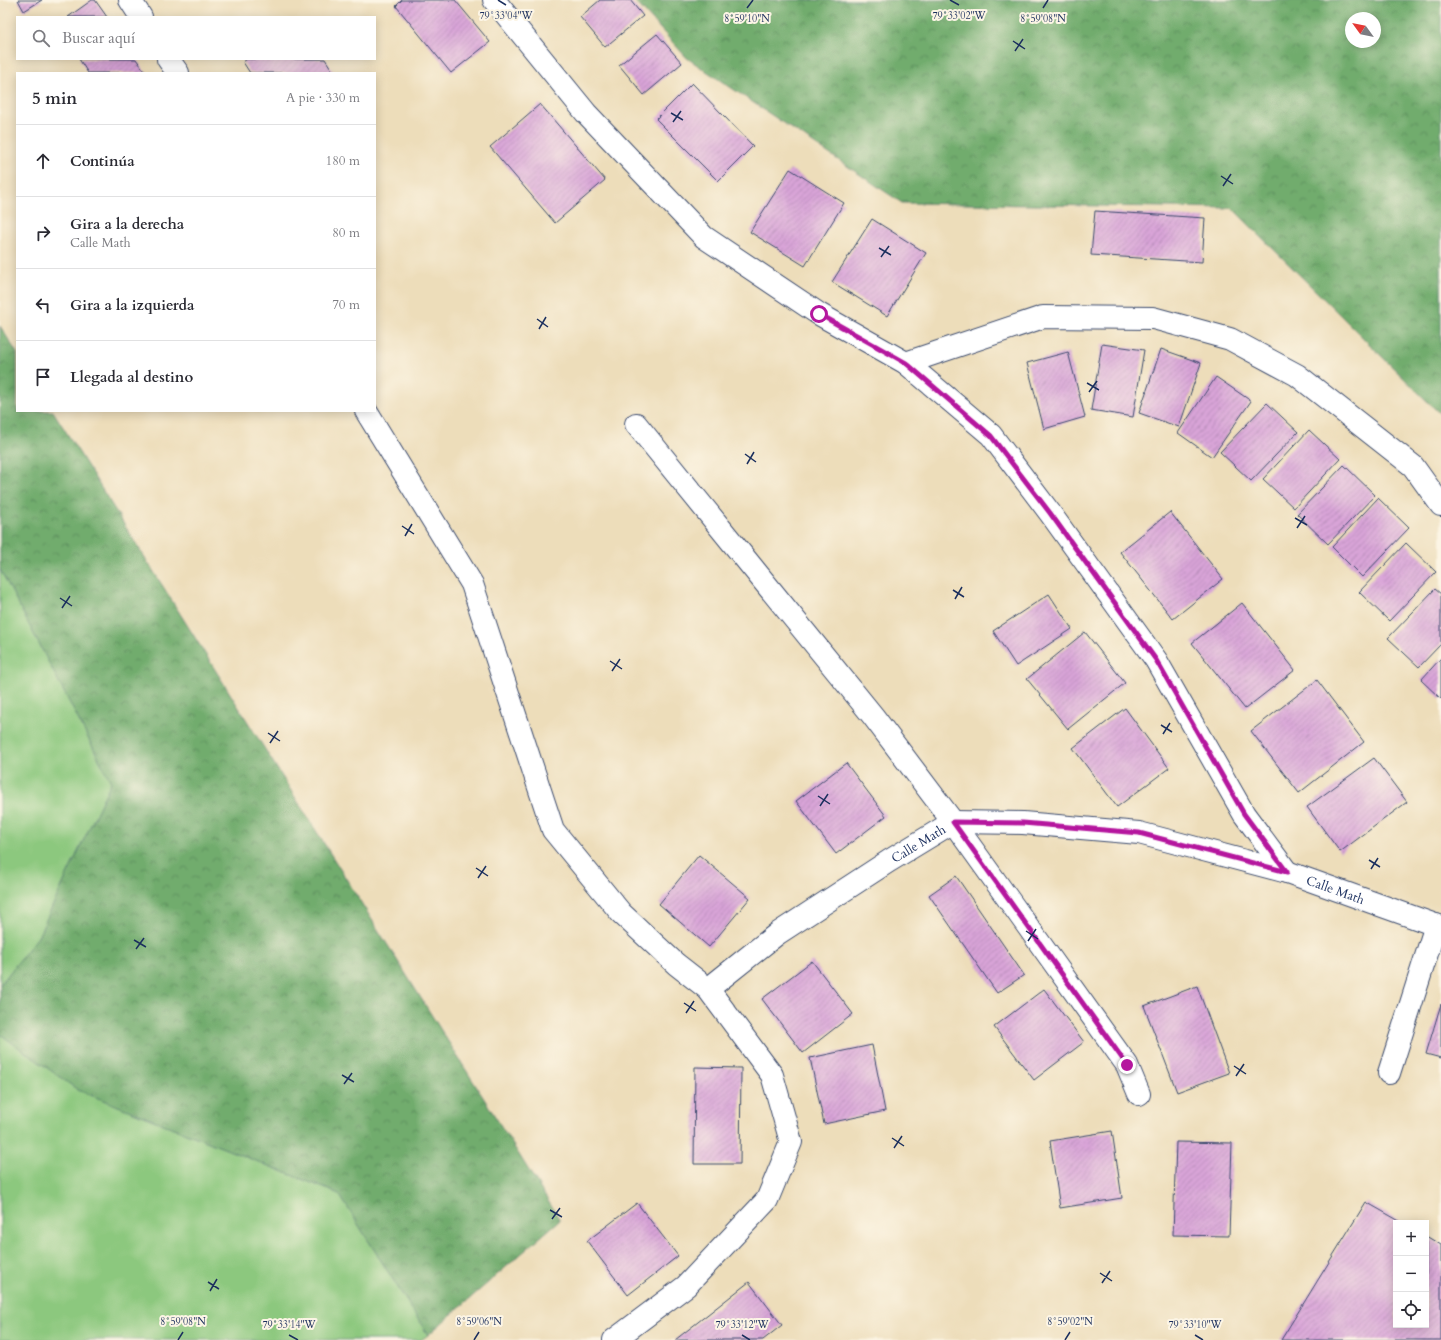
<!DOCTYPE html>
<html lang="es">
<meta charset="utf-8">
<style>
body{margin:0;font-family:Cardo,serif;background:#f7f7f7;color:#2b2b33}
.controls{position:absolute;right:12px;bottom:12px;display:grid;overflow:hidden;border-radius:0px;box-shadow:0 2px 10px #0003}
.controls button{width:36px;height:36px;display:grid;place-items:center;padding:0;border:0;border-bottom:1px solid #e1e1e2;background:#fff;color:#2b2b33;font:20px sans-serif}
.compass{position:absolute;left:1345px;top:12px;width:36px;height:36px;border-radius:50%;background:#fff;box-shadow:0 2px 10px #0003;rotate:303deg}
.stop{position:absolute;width:12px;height:12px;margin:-9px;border:3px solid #b5179e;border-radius:50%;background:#fff}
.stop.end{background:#b5179e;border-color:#fff;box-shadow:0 1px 4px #0008}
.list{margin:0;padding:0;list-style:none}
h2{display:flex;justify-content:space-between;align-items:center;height:52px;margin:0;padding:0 16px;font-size:17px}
h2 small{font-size:13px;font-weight:400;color:#7c7c81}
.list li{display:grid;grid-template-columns:26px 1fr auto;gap:12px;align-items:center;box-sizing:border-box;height:72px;padding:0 16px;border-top:1px solid #e1e1e2}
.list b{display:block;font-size:15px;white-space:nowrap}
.list p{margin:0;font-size:13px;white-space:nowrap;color:#7c7c81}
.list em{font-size:13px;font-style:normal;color:#7c7c81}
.icon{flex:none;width:22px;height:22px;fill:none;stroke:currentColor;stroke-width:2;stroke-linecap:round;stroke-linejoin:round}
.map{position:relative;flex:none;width:1441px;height:1340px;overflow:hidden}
.search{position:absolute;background:#fff;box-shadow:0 2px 10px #0003;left:16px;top:16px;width:360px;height:44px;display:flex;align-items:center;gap:10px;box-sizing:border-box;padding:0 14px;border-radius:0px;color:#7c7c81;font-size:15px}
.panel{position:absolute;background:#fff;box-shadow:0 2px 10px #0003;left:16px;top:72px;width:360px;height:340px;border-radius:0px}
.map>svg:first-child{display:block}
</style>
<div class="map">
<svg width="1441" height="1340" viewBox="0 0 1441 1340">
<defs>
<pattern id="forest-crowns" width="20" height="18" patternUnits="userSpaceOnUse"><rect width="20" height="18" fill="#71ac6d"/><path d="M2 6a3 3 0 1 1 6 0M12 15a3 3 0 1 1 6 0" fill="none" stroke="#5c8c5d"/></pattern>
<pattern id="building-hatch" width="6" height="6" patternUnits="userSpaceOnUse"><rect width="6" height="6" fill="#d9a4d8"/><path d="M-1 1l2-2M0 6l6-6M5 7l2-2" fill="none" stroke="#af86b2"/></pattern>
</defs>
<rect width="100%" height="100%" fill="#fcf5e5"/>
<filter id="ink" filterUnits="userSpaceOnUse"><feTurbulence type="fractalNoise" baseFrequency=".025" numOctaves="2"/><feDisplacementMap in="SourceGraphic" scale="8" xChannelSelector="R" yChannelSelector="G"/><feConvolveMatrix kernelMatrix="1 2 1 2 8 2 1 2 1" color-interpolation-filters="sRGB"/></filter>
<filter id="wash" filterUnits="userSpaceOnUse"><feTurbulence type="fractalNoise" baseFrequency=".012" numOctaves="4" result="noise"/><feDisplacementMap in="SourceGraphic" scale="16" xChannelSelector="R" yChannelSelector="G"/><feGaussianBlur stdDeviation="0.9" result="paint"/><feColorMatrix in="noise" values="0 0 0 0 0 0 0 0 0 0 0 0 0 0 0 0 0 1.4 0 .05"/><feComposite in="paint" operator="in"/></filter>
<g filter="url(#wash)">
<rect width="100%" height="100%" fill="#edddba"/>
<g fill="#8cc87e" stroke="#547c6e">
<path d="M0 569 111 782 38 937 0 985Z"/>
<path d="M0 1034 78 1090 339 1194 428 1335 421 1340H0Z"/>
</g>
<g fill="url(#forest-crowns)" stroke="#466e66" fill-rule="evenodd">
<path d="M634 0H1441V415L1232 208 902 203 687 58ZM1351 18H1375V42H1351Z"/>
<path d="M0 326 17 353V411H53L560 1220 428 1335 339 1194 78 1090 0 1034V985L38 937 111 782 0 569Z"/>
</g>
<g id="blocks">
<g fill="url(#building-hatch)">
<path d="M18 0H42L24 11Z"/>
<path d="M92 0H95L107 17H68Z"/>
<path d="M402 0H455L490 42 451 73 396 6Z"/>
<path d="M600 0H630L643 16 605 47 580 17Z"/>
<path d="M657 34 682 63 644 95 619 65Z"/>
<path d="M79 59H136L146 73H88Z"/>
<path d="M247 59H325L334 73H250L243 62Z"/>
<path d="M692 83 753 146 718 181 656 119Z"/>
<path d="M540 104 605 180 555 223 490 147Z"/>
<path d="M790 169 844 203 805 266 750 232Z"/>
<path d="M1095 211 1205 218 1202 262 1091 255Z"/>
<path d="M872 219 926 253 887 316 832 282Z"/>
<path d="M1102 344 1144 350 1133 417 1091 410Z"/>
<path d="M1161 349 1201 363 1179 427 1139 413Z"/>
<path d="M1068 352 1085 417 1044 429 1027 363Z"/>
<path d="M1216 377 1251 401 1212 457 1178 433Z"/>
<path d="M1267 403 1298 432 1251 481 1220 452Z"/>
<path d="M1309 430 1340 459 1294 508 1263 479Z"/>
<path d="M1344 465 1375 495 1328 544 1297 514Z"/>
<path d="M1378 498 1409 528 1362 577 1332 547Z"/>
<path d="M1170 512 1223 579 1173 619 1120 552Z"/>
<path d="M1406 543 1436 572 1389 621 1359 592Z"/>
<path d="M1435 589 1441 594V644L1419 667 1388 638Z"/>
<path d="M1049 594 1072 629 1016 666 993 631Z"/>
<path d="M1242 603 1295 670 1245 709 1192 643Z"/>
<path d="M1085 632 1125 683 1068 729 1027 679Z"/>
<path d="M1441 658V699L1421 680Z"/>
<path d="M1317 680 1364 742 1299 793 1251 731Z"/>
<path d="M1125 708 1169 768 1117 807 1073 748Z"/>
<path d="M1374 758 1407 802 1340 852 1307 807Z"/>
<path d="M846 763 886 816 836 854 796 801Z"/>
<path d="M699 855 750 898 709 947 659 904Z"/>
<path d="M956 876 1024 975 997 993 929 895Z"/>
<path d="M812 961 853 1014 803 1053 762 999Z"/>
<path d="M1197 986 1229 1073 1177 1092 1144 1006Z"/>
<path d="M1044 989 1084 1042 1034 1080 994 1027Z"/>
<path d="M1441 1004V1058L1426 1054Z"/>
<path d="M872 1045 885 1111 824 1124 810 1058Z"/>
<path d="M695 1067 741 1068 740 1164H694Z"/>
<path d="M1112 1131 1122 1198 1060 1208 1050 1141Z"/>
<path d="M1176 1142 1232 1143 1229 1236 1173 1235Z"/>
<path d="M1366 1202 1403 1223H1396V1325H1426V1236L1441 1245V1340H1281Z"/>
<path d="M637 1203 678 1256 628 1295 587 1241Z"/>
<path d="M749 1282 782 1325 763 1340H675Z"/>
</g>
</g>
</g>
<g filter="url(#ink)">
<use href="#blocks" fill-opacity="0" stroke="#3a496c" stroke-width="1"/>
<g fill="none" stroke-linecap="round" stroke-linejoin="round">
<defs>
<g id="minor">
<path d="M130 0 141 17"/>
<path d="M494 0 586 113 704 237 819 314 906 363 991 435 1050 513 1156 660 1244 814 1287 872"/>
<path d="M168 59 178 73"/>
<path d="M906 363 1043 317 1153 318 1230 339 1297 375 1413 466 1441 505"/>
<path d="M366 411 472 584 553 830 621 913 676 964 708 989 772 1075 791 1142 767 1200 686 1286 614 1340"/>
<path d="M636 424 873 716 953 822 1127 1065 1139 1094"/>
<path id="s1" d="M708 989 777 934 889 861 953 822 1023 823 1139 833 1287 872 1441 927"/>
<path d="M1389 1073 1436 925"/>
</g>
</defs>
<use href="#minor" stroke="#3a496c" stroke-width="24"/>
<use href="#minor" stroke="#fff" stroke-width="22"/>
</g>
</g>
<g fill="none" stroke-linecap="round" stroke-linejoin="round" filter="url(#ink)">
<path stroke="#b5179e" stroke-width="5" d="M819 314 906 363 991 436 1050 513 1156 660 1244 814 1287 872 1139 833 1023 823 953 822 1127 1065"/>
</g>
<path fill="none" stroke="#1b2f5e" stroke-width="1.5" d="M498 0 506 5M950 0 959 5M747 8 753 0M1043 8 1048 0M1013 41 1025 49M1015 51 1023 39M671 113 683 120M673 122 681 111M1221 176 1233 184M1223 186 1231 174M879 248 891 255M881 257 889 246M537 319 548 327M539 329 546 317M1087 383 1099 390M1089 392 1097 381M745 454 756 462M747 464 754 452M1295 518 1307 525M402 526 414 534M1297 528 1305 516M405 536 412 524M953 590 964 597M60 598 72 606M955 599 962 587M62 608 70 596M610 661 622 669M612 671 620 659M1161 725 1172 732M268 733 280 741M1163 734 1170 723M270 743 278 731M818 796 830 804M820 806 828 794M1369 860 1380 867M476 868 488 876M1371 869 1378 858M478 878 486 866M1026 931 1038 939M134 940 146 947M1028 941 1036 929M136 949 144 938M684 1003 696 1011M686 1013 694 1001M1234 1066 1246 1074M342 1075 354 1082M1236 1076 1244 1064M344 1084 352 1073M892 1138 904 1146M894 1148 902 1136M550 1210 562 1217M552 1219 560 1208M1100 1273 1112 1281M208 1282 219 1289M1102 1283 1110 1271M210 1291 217 1279M289 1335 298 1340M742 1335 750 1340M1195 1335 1203 1340M178 1340 183 1332M474 1340 479 1332M1065 1340 1070 1332"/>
<g text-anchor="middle" stroke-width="4" stroke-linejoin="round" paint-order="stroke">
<g font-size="13" fill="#1b2f5e" stroke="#fcf5e5">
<text dy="5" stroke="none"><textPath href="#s1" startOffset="256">Calle Math</textPath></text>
<text dy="5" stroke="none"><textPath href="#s1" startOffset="688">Calle Math</textPath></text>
</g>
</g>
<g font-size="10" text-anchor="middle" fill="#1b2f5e" stroke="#fcf5e5" stroke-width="4" stroke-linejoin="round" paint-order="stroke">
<text x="506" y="19">79°33'04"W</text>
<text x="959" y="19">79°33'02"W</text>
<text x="747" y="22">8°59'10"N</text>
<text x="1043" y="22">8°59'08"N</text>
<text x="183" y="1325">8°59'08"N</text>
<text x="479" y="1325">8°59'06"N</text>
<text x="1070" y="1325">8°59'02"N</text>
<text x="289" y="1328">79°33'14"W</text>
<text x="742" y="1328">79°33'12"W</text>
<text x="1195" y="1328">79°33'10"W</text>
</g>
</svg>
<div class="controls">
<button>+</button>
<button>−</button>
<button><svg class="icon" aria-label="locate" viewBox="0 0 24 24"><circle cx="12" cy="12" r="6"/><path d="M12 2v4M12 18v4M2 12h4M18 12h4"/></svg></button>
</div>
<svg class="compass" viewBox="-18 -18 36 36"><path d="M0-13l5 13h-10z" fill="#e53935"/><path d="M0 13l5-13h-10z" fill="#7c7c81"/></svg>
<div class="stop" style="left:819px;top:314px"></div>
<div class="stop end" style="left:1127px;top:1065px"></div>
<div class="search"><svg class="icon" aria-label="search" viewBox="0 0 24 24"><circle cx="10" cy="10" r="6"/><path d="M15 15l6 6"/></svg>Buscar aquí</div>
<section class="panel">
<h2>5 min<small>A pie · 330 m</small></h2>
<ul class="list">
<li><svg class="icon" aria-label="ahead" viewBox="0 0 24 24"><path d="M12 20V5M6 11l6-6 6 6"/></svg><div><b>Continúa</b></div><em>180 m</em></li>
<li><svg class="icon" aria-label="right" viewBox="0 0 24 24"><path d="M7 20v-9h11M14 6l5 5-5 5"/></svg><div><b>Gira a la derecha</b><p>Calle Math</p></div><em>80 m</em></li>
<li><svg class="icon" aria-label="left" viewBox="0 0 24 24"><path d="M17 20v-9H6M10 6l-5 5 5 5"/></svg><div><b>Gira a la izquierda</b></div><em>70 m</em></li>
<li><svg class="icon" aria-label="arrive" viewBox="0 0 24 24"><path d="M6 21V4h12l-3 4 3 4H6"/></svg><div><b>Llegada al destino</b></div></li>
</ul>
</section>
</div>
